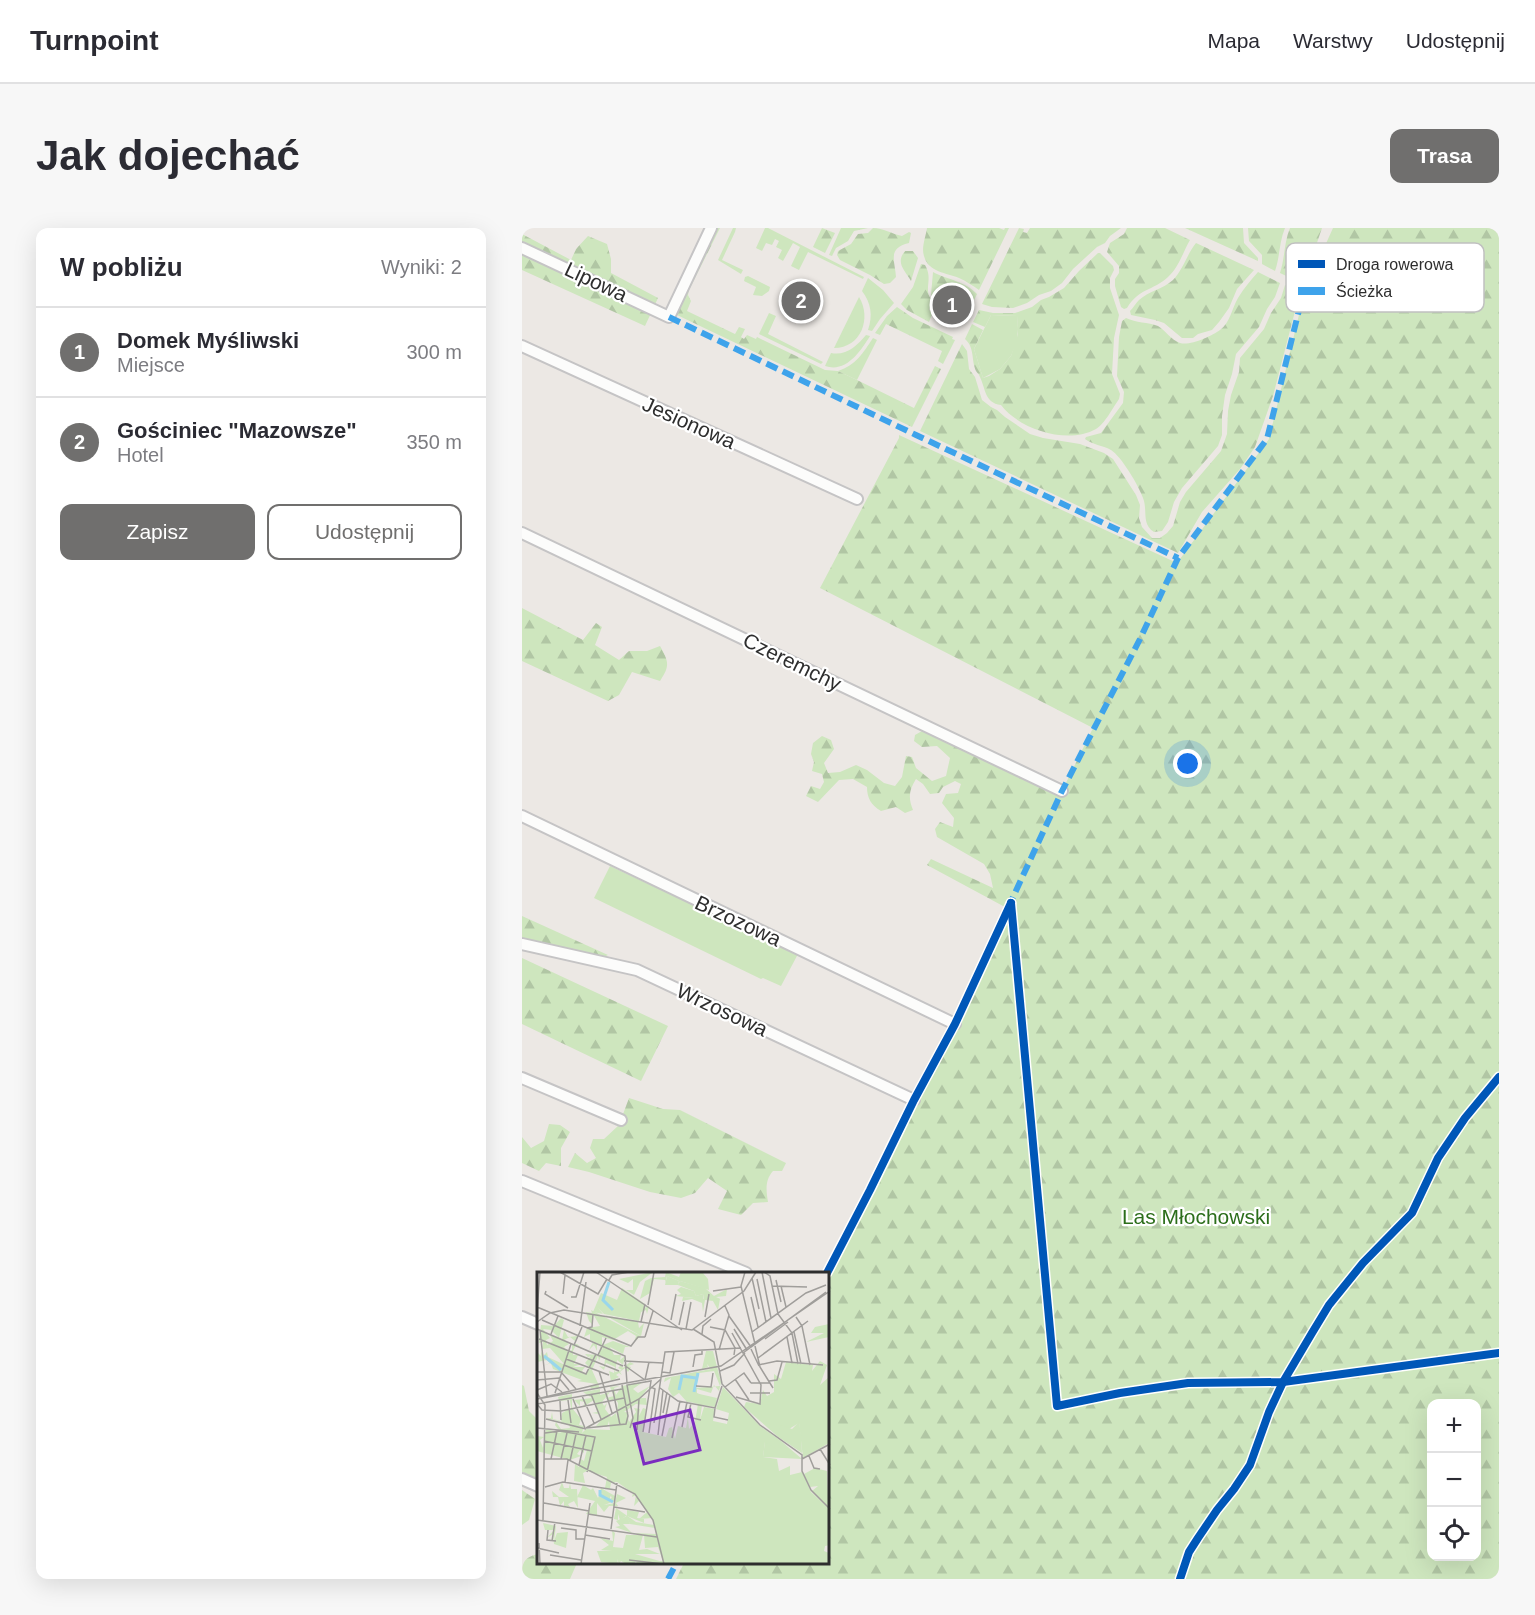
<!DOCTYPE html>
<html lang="pl">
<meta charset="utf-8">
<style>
body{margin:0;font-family:Arial,sans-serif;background:#f7f7f7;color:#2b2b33}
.controls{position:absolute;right:18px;bottom:18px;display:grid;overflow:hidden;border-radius:12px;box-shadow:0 6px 24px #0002}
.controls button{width:54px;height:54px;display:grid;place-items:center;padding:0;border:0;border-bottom:2px solid #e1e1e2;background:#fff;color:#2b2b33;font:30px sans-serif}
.you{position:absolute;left:666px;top:536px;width:21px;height:21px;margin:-15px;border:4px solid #fff;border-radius:50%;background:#1a73e8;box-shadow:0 0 0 9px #1a73e833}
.badge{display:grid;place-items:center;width:39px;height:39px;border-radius:50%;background:#706f6e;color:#fff;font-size:20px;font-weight:700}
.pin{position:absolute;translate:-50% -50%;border:3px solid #fff;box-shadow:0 2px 6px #0006}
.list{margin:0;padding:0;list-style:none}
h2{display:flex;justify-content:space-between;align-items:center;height:78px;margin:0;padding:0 24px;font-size:26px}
h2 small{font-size:20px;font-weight:400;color:#7c7c81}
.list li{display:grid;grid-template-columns:39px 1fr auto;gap:18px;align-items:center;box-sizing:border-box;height:90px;padding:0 24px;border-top:2px solid #e1e1e2}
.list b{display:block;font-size:22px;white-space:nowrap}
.list p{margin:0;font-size:20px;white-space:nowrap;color:#7c7c81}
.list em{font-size:20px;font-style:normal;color:#7c7c81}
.actions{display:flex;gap:12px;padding:18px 24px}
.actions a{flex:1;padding:14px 0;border:2px solid #706f6e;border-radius:12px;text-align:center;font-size:21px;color:#706f6e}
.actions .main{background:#706f6e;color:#fff}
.icon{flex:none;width:33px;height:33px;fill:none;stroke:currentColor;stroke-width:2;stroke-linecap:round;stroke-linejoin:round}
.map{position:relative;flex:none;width:977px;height:1351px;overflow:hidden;border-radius:12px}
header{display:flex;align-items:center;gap:36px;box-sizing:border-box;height:84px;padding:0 30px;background:#fff;border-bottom:2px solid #e1e1e2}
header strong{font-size:28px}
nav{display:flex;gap:33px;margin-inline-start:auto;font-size:21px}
.intro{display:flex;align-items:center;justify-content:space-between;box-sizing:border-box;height:144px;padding:0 36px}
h1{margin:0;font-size:42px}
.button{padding:15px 27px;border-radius:12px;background:#706f6e;color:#fff;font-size:21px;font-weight:700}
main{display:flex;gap:36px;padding:0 36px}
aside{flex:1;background:#fff;border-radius:12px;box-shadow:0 6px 24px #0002}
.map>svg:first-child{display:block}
</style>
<header>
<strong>Turnpoint</strong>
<nav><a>Mapa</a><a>Warstwy</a><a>Udostępnij</a></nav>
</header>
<div class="intro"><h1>Jak dojechać</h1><a class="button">Trasa</a></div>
<main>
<aside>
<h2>W pobliżu<small>Wyniki: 2</small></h2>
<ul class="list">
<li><span class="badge">1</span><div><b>Domek Myśliwski</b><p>Miejsce</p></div><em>300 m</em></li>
<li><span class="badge">2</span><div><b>Gościniec &quot;Mazowsze&quot;</b><p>Hotel</p></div><em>350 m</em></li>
</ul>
<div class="actions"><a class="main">Zapisz</a><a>Udostępnij</a></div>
</aside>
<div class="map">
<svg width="977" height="1351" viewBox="0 0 977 1351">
<defs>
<pattern id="forest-firs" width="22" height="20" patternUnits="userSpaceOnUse" patternTransform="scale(1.5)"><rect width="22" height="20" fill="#cee6be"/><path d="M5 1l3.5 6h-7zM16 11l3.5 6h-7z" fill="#b1c6a4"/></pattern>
</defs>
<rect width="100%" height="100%" fill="#ece8e4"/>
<g fill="#cee6be">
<path d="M211 0H214L213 4 200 32 221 42 219 46 196 32Z"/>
<path d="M243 0H246L342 49 341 51 286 24 277 42 269 38 278 19 271 15 261 33 256 30 260 22 254 19 257 13 253 11 250 17 244 15 240 23 234 20Z"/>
<path d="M226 48 248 59 247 63 240 68 231 67 234 59 222 53 223 49Z"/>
<path d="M346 50 361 62 372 75 358 91 350 103 346 102C351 87 349 75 340 63Z"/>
<path d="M337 69C350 90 339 120 312 120Z"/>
<path d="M247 85 254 88 246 106 301 134 299 136 237 106Z"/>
<path d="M469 87 495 88 496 101 495 113 489 128 478 141 461 150 452 121Z"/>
<path d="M344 107 348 108C338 124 324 145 303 138L309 125C324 128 335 118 344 107Z"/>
<path d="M351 110 355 112 335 152 316 143C334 137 341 125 351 110Z"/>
<path d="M88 638 276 726 259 758 241 750 239 751 72 670Z"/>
</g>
<g fill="url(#forest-firs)" fill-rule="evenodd">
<path d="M192 0H198L167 62 166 67 169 73 165 83 213 106 217 99 223 101 219 109 222 111 225 107 234 111 235 109 303 142 316 143 335 152 392 180 413 138 419 141 390 199 155 87V83Z"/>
<path d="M300 0 313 5 303 25 291 19Z"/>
<path d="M319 0H346L332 3 326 13 314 20 310 28 307 27Z"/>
<path d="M351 0C361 0 370 6 380 8L387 4 389 5 387 15C365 20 373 33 374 49L368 55 362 56 348 47 318 32 315 27 316 23 329 16 336 6 346 5Z"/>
<path d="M405 0H477L482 2 483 0H487L457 62C451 58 444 53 437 50 425 45 406 44 402 28 399 20 404 8 405 0Z"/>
<path d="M497 0 502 1 501 4 505 5 508 0H599L588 8 583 15 575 19 551 41 540 55 529 63 517 67 505 75 491 80 470 79 460 76Z"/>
<path d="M605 0H643L668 12C661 24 657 39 646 49 631 63 617 60 605 80L602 81 599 79 593 58V51L597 45V38L585 24 588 15 602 6Z"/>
<path d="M663 0H721L722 15 736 30V33Z"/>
<path d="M726 0H763C757 14 758 29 753 43L740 36V27L727 13Z"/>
<path d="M768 0H800L781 56 758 45C763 30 762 14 768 0Z"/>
<path d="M811 0H977V1351H154L162 1335 306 1334V1053L396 873 439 792 488 686 481 678 405 637 409 631 471 660 468 646 462 636 415 609 413 601 418 594 431 599 432 590 420 575 424 566 436 565 439 556 433 553 421 559 417 565 408 566 401 556 394 551C387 562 386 570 391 582L383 585 374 579 359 583C349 577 345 570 345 559L331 551 317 552 296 574 284 568 289 558 298 561 302 554 300 546 290 543 292 534 289 526 291 515 300 508 309 512 312 521 302 535 306 545 318 544 334 537 345 542 362 555 373 558 380 549 384 528 390 529 394 540 410 553 424 548 428 530 415 518 400 519 392 513 393 507 400 503 534 567 540 563 571 500 298 360 377 210V207L655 335 747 211 783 62ZM910 1176H954V1328H910Z"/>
<path d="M0 6 49 32 54 21 66 8 85 16 89 31V45L136 70 123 98 0 42Z"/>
<path d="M674 15 732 42 715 61 707 80 697 94 690 102 676 106 671 110H660L642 95 633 92 609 87 608 83C611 80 614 75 617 72 627 63 641 61 651 52 661 42 665 26 674 15Z"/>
<path d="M383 23H391L396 30 389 53C383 42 373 35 383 23Z"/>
<path d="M576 25H578L591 38 592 42 588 50V60L597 87 592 110 590 146 598 166 597 171C592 178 582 197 574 201 546 217 498 202 479 177 462 175 464 160 457 147 457 146 455 145 454 143 449 132 453 120 443 111L450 96 461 102 452 121 461 150 467 148 478 141 489 128 496 106 495 88 469 87 463 99 451 94 457 82 471 85H493L510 79 519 72 527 69 542 60 557 43Z"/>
<path d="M399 36 403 37C412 52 400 62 411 73L407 82 411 84 407 94 385 82 379 76 391 59Z"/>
<path d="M411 44C426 52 443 53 455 66L443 91 440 90 449 70 427 59 423 60 421 65 416 63 412 71 409 67Z"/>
<path d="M736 44 758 55 753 69 745 81 737 99 714 126 710 146 703 167 700 188V207L696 218 660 260 652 274 646 294 640 303 632 304C619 296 626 282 621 270 617 258 599 228 589 222 580 217 571 217 563 211L564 209 579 205 601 175 602 164 595 148 597 109 600 93 604 90C614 95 626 94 636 98 644 103 649 112 658 115 668 118 690 108 698 102 708 95 710 80 716 70 722 60 729 52 736 44Z"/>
<path d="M763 57 778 64 751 168 733 219 718 241 680 284 656 325 398 203 440 116 445 123 447 141 453 149 460 172 469 179 475 182 483 189 508 206 521 210 558 216 582 225 591 231 614 267 618 277 617 290 620 299 630 310H638L645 305 651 298 658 274 664 264 699 223 705 206 706 183 709 167 717 144 718 130 742 101 749 85 759 70Z"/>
<path d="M375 79 391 90 431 109 430 111 433 112 421 136 416 133 420 123 364 96 358 107 353 105 365 88Z"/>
<path d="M0 380 61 412 74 395 80 399 73 417 97 432 107 423H125L138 418C147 434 148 438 138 453L110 444 97 467 86 473 0 433Z"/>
<path d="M0 688 86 727 80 730 0 713Z"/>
<path d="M0 730 146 798 119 853 0 796Z"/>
<path d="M107 870 141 881 158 882 264 935 260 943H251C243 952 244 962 246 974L231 975 219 987 196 981 205 963 186 950 173 965 159 970 128 964 67 944 46 939 53 925 65 935 74 930 68 920 71 911H82L97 897Z"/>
<path d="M27 896 38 897 48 904 39 920V938L24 935 17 943 0 935V909L9 920 22 913Z"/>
<path d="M0 1157 2 1158 7 1183 16 1192V1251L0 1244Z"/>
<path d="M0 1262 13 1271 7 1292 0 1297Z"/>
<path d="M16 1326V1334L55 1335 48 1351H0C0 1336 0 1330 16 1326Z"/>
</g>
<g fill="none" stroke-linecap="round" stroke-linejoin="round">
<defs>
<g id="street">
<path d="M0 20 147 89 189 0"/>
<path d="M0 118 335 271"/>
<path d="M0 305 540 563"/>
<path d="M0 588 433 796"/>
<path d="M0 716 115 742 392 872"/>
<path d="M0 850 99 892"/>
<path d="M0 953 224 1045"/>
<path d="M0 1089 16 1096"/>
<path d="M0 1251 16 1258"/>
</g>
</defs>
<use href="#street" stroke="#c5c4c5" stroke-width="14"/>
<use href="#street" stroke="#fcfcfb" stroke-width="10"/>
<g stroke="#3ea3eb" stroke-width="6" stroke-dasharray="12 6" stroke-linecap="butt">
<path d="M147 89 394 207 656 330"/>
<path d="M486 680 540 563 618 411 656 330 745 211 782 62"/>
<path d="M146 1351 155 1334"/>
</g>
<defs>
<g id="cycleway">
<path d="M489 675 535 1178 598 1165 666 1155 761 1154 977 1125"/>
<path d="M305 1045 348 962 392 872 433 796 489 675"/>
<path d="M658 1351 667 1324 676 1310 695 1282 712 1261 728 1237 747 1184 761 1154 790 1105 807 1077 841 1035 890 985 916 930 943 890 977 849"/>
</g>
</defs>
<use href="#cycleway" stroke="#fff" stroke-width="11"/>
<use href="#cycleway" stroke="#0057b8" stroke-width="8"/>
</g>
<g text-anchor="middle" stroke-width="4.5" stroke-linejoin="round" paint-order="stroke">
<g font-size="21" fill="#2e2e2e" stroke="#fff">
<text transform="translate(74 54) rotate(25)" y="7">Lipowa</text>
<text transform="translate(167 195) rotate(24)" y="7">Jesionowa</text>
<text transform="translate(270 434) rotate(26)" y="7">Czeremchy</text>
<text transform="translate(216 693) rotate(25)" y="7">Brzozowa</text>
<text transform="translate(200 782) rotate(25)" y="7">Wrzosowa</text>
</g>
<g font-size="21" fill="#2c6e1b" stroke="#fff">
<text x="674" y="996">Las Młochowski</text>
</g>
</g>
<g transform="translate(15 1044)">
<rect width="292" height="292" fill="#ece8e4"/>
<path d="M130 4 142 9 141 13 143 9 168 16 177 24 190 17 189 24 179 25 188 29 183 27 181 38 172 22 176 29 168 28 166 40 165 31 155 27 145 29 146 25 167 27 166 22 159 24 157 19 141 13H128ZM85 16 108 32 107 36 112 34 110 42 109 38 104 40 102 49 67 42 61 36 66 42 56 40 64 21 80 28ZM68 43 101 50 102 56 107 51 104 64ZM292 52V65L269 70 287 61H274L278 55ZM169 79H176L184 110 182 119 177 113 174 121 160 117V121L175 129 150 130 142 121 136 125 131 117 134 106 127 110 128 106 174 97 170 92 171 95 165 97ZM177 99 183 114 159 116 162 101ZM228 169H244L265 187 226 185ZM25 210 27 216H32L33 211 34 217H40L41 236 37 229 31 232 33 235 27 234V229L23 234 21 225H16L15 219 22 225H32L22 218ZM46 213 54 218 56 216 61 226 63 221 73 223V230L67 233 78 231 80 222 89 226 79 231 81 234H72L67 240 60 231V243L49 242 58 229 40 225ZM90 238 102 240 100 246 107 247V251L90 244 93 252H86L95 261 78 255 83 254 79 249 90 244ZM6 251 19 254 17 269 20 261 31 260 29 276 17 272 16 262 10 266 17 258H8ZM75 258 78 261 76 275 86 276 89 263H106L102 278 110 277 123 282H98L126 290 100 292 99 289 97 292H89L84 289 82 292 80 287 81 292 64 290 60 279H75L64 278 72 273 63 266 76 269Z" fill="#cee6be" fill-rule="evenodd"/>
<path d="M116 0 103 10 97 23 89 18H96V7L91 11 82 7ZM129 0 142 5 144 0H165L171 7 172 18 143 9 141 14 142 9 130 4 128 11V8L117 7 113 21 103 27 108 9 114 6 128 5ZM144 15 157 19 159 24 166 22 167 31 157 26 139 24 144 22 140 18ZM54 38 104 64 97 70 99 64 91 59 76 68 65 65V79L66 73 76 69 93 75H88L86 82 73 75 77 83H84L83 88 88 84 86 93 80 88 78 100 85 98 81 96 84 93 86 96 93 90 97 92 91 94 94 95 91 100 88 96 83 100 85 103 82 101 79 103 82 105 74 109 72 99 77 101 78 95 69 91 67 98 62 94 67 95 68 87 64 84 62 89 61 84 55 98 63 116 55 117 52 114 60 112 40 109 45 108 16 97 14 91 6 94 13 91 10 88 0 90 1 81 4 84V80L7 83 10 80 11 85 28 93 13 76 5 77 6 70 2 71 4 53 17 54 24 46 27 48 22 66 14 58 6 57 13 66 9 68 10 73 16 69 13 63 25 68 27 58 31 65 41 64 38 69 33 65 27 68 32 72 27 75 31 80 35 78V72H40L44 75 39 73 36 79V83H41L37 92H44L36 95H48L45 99 49 102 52 95 48 91 54 84 51 85 48 82 61 83 64 73H60V79L57 73 52 78 56 70 60 71 53 68V62L47 65 50 56 63 54 56 42 55 52 52 49 49 40 55 41ZM283 89 290 93 283 113 292 105V171L266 186 262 151 240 164 207 135 209 130 223 132 226 118 230 124 237 120V102L244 107 249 90 276 93 275 99ZM106 110 96 117 101 121 113 114 103 126H109L110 133 99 132 87 140 94 141H90L92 150 99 140 97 136 103 137 102 144 106 136 109 137 106 160 129 165 132 156 135 155 138 167 141 154 149 156 151 145 156 146H151L152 157 158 150 161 132 153 130 154 111 159 112 158 121 180 126 178 135 165 133 163 148 167 135 178 137 176 149 190 152 192 141 179 137 186 115 223 154 244 169 240 177 228 170 226 185 240 187 242 199 253 194V203L265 200 274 220 290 235 275 219 281 214 273 215 267 202 278 196 290 199 293 273 288 274 287 279 292 281V292H116L112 289H126L121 275 108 276 107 263 97 261 119 262 118 256 93 252 89 244 83 248 81 242V248L77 247 79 236 99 250 117 253 115 246 102 247 110 240 102 229 97 234 99 223 95 225 96 221 80 210 78 229 67 233 75 225 63 221 64 216 78 224 80 210 74 211 73 217 68 216 70 205 50 199 46 201 48 211 37 209 38 192 42 195 44 187 47 189 50 178 39 175 47 178V181L43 178 40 182 44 184 33 188 0 179V164L7 165 3 168 6 176 9 157 24 161 18 153 17 156 19 150 24 157 33 156 32 152H24L27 148 26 150 9 146H14L15 140 16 147 24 149 25 141 34 136 33 128 22 129 21 125 35 122V136L44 147 42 153 47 154 45 161 49 157 73 158 72 149 70 155 59 154 65 147 62 142 55 141 60 140 57 128 46 135 48 130 43 129V134L37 128 55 126 46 120 63 117V123L73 120 65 130 67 134 70 131 68 137 74 145 79 141V148L81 131 78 127 72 129 69 126 77 124 73 115 83 114 77 116 79 123 85 114Z" fill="#cee6be"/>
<path d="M262 150 264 162 265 181 240 164 244 153 255 157Z" fill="#cee6be"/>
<path fill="none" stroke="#99d6ec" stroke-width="3" d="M72 10 66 28 76 38M7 84 24 98M142 118 145 104 159 106M157 120 161 101M63 218V223L76 230"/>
<path fill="none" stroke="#a09e9b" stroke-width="1.5" d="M23 0 61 22 70 7M59 0 145 58M208 0 204 14 218 72M225 0 234 46M227 0 233 4 241 42 255 61 261 92M215 6 222 37M220 7 229 50M72 8 75 3 92 0M239 8 244 30M235 14 270 15M244 14 249 35M9 19 8 22 31 36M176 19 204 15M26 22 28 3M34 25H39L47 0M214 25 221 55M111 33 117 0M0 35 94 74 101 65H108M0 39 3 0M192 44 214 75M168 45 172 22M259 45 265 54 273 93M5 48 88 84 90 111M134 48 139 22M0 50 13 41 27 38 155 58 207 19 219 0M104 50 108 32M142 53 147 30M43 54 49 10M173 55 188 58 198 76 197 83M50 56 55 55 56 42M0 57 86 94M149 57 154 30M156 57 177 70 185 112 223 153 265 183V199L274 218 293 237M197 57 210 78M3 58 10 124M215 60 269 21 289 13M257 60 264 92M195 61 206 81 289 20M14 62 21 44M165 62 166 54 174 47M108 65 116 39M250 65 255 91M2 67 82 99M228 67 251 50M37 73 45 55M218 74 223 95 236 116M214 77 222 94M182 78 192 43 188 34M61 83 69 66M221 86 271 49M29 87 72 103M87 89 126 91M27 93 49 102 59 82M87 93 108 108 112 90M221 93 240 89 286 93M156 95 158 83 165 82V79M62 99 75 141M183 99 197 93 208 81M0 100H24L39 117M125 100 133 101 137 80M198 107 212 128M0 108 22 106 32 118M232 109 240 108 245 90M214 111H233M159 114 174 115 176 101M188 115 207 101 214 111M123 116 141 129 178 136 185 114M0 118 14 112 25 120M76 119 83 153M0 121 8 133 6 248M18 121 34 72M213 121H233M54 122 64 147M45 124 57 151M199 125 223 132 224 113 207 82M4 126 83 107M0 127 184 94 293 19M36 127 48 156M31 128 34 151M23 129 24 148M154 131 151 145 164 148M0 132 5 138 24 139 87 126M0 132 85 117M178 136 177 145 191 148M126 141 130 120M9 147 49 157M117 151 128 80 204 76M145 155 150 130M0 156 42 160M49 156 102 127 124 107M49 156 89 152 91 144 85 113M93 156 96 146 90 113 114 109 106 160M100 158 102 127M8 161 23 159 58 165 50 200M112 161 118 117 114 115M121 163 126 118M125 164 133 123M135 166 143 129M7 169 55 179M283 177 293 193M272 184 277 196 283 197M7 187H30L98 222 116 248 127 292M14 187 20 159M24 187 30 161M265 187 293 172M33 189 39 162M42 193 49 163M28 210 31 188M8 215 26 210 79 218M7 231 52 239M77 235 108 240M51 242 76 246M0 248 120 265M24 256 39 258V267H47M74 257 80 211M11 258 10 268 19 269M48 263 73 267M15 269 18 250M2 271 3 292M0 276 22 281M13 283 44 288M92 288 126 292M44 292 53 231"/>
<path fill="#7b2cbf" fill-opacity="0.15" stroke="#7b2cbf" stroke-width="3" d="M153 138 163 178 107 192 97 152Z"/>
<rect width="292" height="292" fill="none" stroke="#2e2e2e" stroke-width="3"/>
</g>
<rect x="764" y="15" width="198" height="69" rx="9" fill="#fff" stroke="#c0c0c0" stroke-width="1.5"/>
<rect x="776" y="32" width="27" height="8" fill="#0057b8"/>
<rect x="776" y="59" width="27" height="8" fill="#3ea3eb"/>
<g font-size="16" fill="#2e2e2e">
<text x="814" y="42">Droga rowerowa</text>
<text x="814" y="69">Ścieżka</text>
</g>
</svg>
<div class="controls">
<button>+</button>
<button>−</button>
<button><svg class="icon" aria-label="locate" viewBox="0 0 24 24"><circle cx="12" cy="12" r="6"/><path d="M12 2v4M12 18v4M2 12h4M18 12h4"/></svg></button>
</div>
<div class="you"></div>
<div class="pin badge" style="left:430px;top:77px">1</div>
<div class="pin badge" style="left:279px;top:73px">2</div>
</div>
</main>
